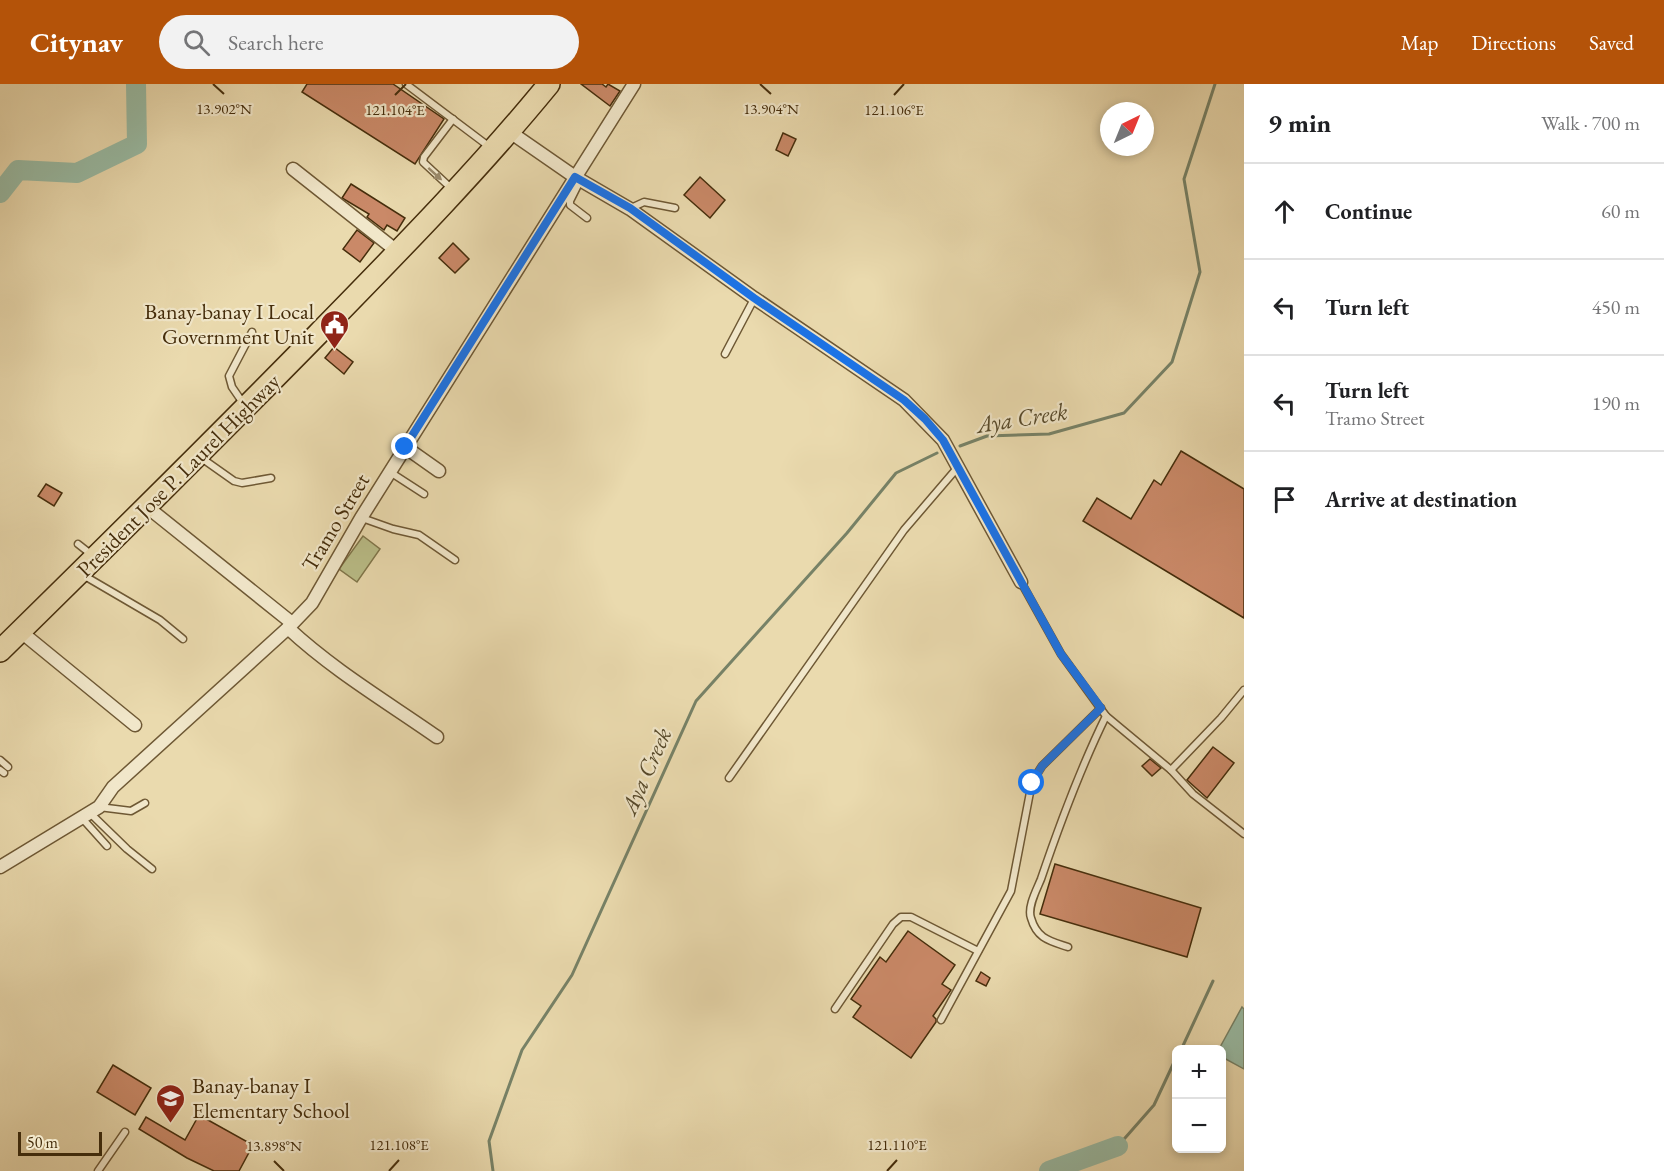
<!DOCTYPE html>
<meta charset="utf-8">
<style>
body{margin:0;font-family:"EB Garamond",serif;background:#f2f2f2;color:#202124}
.controls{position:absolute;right:18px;bottom:18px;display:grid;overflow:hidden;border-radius:9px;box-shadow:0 3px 9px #0003}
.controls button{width:54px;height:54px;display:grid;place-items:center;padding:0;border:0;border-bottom:2px solid #e0e0e0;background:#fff;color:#202124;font:30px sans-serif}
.compass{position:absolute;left:1100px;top:18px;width:54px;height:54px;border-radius:50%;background:#fff;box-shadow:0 3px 9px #0003;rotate:43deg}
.scale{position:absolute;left:18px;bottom:15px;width:84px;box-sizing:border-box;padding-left:6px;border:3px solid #452d0b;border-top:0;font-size:16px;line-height:21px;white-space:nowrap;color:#452d0b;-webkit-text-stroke:4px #f1e7ca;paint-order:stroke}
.stop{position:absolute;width:18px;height:18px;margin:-14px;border:4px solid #1a73e8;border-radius:50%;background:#fff}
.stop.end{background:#1a73e8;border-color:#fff;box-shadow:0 2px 6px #0008}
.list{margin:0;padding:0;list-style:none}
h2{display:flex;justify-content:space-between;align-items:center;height:78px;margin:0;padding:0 24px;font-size:26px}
h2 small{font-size:20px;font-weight:400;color:#757577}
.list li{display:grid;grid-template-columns:39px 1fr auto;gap:18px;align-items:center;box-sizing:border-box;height:96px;padding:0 24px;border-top:2px solid #e0e0e0}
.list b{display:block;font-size:22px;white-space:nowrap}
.list p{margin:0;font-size:20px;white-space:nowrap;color:#757577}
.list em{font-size:20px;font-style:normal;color:#757577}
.icon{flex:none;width:33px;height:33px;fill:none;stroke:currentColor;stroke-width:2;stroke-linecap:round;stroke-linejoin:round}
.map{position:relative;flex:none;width:1244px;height:1087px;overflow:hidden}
header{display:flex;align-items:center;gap:36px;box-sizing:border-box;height:84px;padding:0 30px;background:#b45309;color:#fff}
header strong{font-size:28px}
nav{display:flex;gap:33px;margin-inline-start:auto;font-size:21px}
.search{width:420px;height:54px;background:#f2f2f2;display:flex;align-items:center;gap:15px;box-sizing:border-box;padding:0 21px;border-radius:33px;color:#757577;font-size:22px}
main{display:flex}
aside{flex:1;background:#fff}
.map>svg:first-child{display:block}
</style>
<header>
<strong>Citynav</strong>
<div class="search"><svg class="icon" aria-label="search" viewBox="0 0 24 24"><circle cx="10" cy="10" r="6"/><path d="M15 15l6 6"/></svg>Search here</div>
<nav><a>Map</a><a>Directions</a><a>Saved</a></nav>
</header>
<main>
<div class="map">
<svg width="1244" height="1087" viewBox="0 0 1244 1087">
<rect width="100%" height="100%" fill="#eadaae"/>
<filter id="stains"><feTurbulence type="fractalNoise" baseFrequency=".00333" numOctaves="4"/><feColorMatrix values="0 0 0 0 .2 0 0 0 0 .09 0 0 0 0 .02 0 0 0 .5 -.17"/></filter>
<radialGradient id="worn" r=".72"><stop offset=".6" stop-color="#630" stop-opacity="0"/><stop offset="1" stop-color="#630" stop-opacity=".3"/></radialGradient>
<path fill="#babe88" stroke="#80764a" stroke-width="1.5" d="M363 452 380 465 357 498 339 485Z"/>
<path fill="#99bba4" stroke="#778267" stroke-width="1.5" d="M1242 923 1244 925V985L1222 973V966L1219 965Z"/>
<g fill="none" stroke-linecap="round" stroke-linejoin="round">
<g stroke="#778267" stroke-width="3">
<path d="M960 362 987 352 1049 350 1124 329 1172 278 1200 188 1184 95 1215 0"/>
<path d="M1181 966 1213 897"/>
<path d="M1118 1062 1154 1021 1176 974"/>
<path d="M493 1087 489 1057 522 966 572 891 696 617 847 449 896 389 937 369"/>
</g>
<g stroke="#99bba4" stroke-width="20">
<path d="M0 109 18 86 77 89 137 60 136 0"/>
<path d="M1049 1087 1118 1062"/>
</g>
</g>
<g fill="#ca8968" stroke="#452d0b" stroke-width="1.5">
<path d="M307 0H393L444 35 415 80 302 8Z"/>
<path d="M581 0H602L606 3 608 0 620 7 610 22Z"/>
<path d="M783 49 796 55 788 72 776 66Z"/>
<path d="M700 93 725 116 710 134 684 111Z"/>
<path d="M351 100 405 134 397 147 387 141 384 146 367 133 369 130 342 114Z"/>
<path d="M357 146 374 159 360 178 343 165Z"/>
<path d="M453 159 469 175 455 189 439 174Z"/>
<path d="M334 263 353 278 344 290 325 274Z"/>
<path d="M1181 367 1244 405V534L1083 437 1097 414 1131 435 1154 396 1161 401Z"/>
<path d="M46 400 62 409 54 422 38 412Z"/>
<path d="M1213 663 1234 679 1207 714 1187 696Z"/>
<path d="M1150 675 1161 684 1152 692 1142 682Z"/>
<path d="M1055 780 1201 824 1187 873 1040 830Z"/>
<path d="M908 847 955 881 942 900 951 906 933 932 936 935V938L911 974 853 933 861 922 851 915 880 873 886 878Z"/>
<path d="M981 888 990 894 986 902 976 897Z"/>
<path d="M113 981 151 1004 135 1031 97 1008Z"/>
<path d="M199 1031 253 1061 239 1087H214L187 1074 139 1045 146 1033 185 1056Z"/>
</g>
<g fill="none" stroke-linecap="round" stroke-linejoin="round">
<defs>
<g id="service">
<path d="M406 0 491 64"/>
<path d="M580 97 570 117V121L587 134"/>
<path d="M452 105 423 78 424 73 453 35"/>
<path d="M631 124 644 118 675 124"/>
<path d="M725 270 754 215"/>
<path d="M243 319 232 303 229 292 252 248"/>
<path d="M200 373 234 397 242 399 271 394"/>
<path d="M390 388 424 410"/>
<path d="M362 434 393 445 419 451 455 476"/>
<path d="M78 460 92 471"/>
<path d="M83 491 160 536 183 555"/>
<path d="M1021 498 1061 570 1106 632 1171 686 1193 710 1244 750"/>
<path d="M0 676 8 683"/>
<path d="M0 686 4 689"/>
<path d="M1171 686 1221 634 1244 606"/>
<path d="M729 694 904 446 958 383"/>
<path d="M99 723 131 727 145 719"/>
<path d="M90 729 127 765 152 785"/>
<path d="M81 733 107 762"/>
<path d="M1068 863C1050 857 1037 855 1031 834 1027 823 1037 805 1041 795 1060 739 1080 685 1106 632"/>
<path d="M835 925 893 840 901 833H911L978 867"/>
<path d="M941 936 1011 807 1032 698 1042 682 1101 624"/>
<path d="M98 1087 125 1048"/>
</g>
<g id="minor">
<path d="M510 48 575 93 630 125 754 214 904 316 943 356 1021 498"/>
<path d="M293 85 398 168"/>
<path d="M405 363 439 387"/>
<path d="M146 422 292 539"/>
<path d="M288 544C333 586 387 618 437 653"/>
<path d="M20 547 135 641"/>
<path d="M0 783 99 723 113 703 288 544 312 519 361 434 634 0"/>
</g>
<path id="trunk" d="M0 567C107 462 213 357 318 250 398 168 477 88 549 0"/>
</defs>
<use href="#service" stroke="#6e5834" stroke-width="9"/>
<use href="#minor" stroke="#6e5834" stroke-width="15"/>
<use href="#trunk" stroke="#452d0b" stroke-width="24"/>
<use href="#service" stroke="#f1e7ca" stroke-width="6"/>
<use href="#minor" stroke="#f1e7ca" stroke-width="12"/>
<use href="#trunk" stroke="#eadaae" stroke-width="21"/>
</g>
<defs><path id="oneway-solid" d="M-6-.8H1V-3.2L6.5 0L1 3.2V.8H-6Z" transform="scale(1.5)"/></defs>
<use fill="#9b8a6a" href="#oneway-solid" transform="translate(435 90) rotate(42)"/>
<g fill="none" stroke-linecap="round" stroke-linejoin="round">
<path stroke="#1a73e8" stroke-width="8" d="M405 363 575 93 630 124 754 214 904 316 925 335 943 356 1061 570 1101 624 1042 682 1032 699"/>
</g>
<path fill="none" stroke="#452d0b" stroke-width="2" d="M213 0 224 10M760 0 771 10M395 11 406 0M894 11 904 0M274 1077 284 1087M389 1087 399 1076M887 1087 897 1076"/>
<defs>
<symbol id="civic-pin" viewBox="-11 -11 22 30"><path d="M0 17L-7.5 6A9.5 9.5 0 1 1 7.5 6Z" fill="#8f2418" stroke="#f1e7ca"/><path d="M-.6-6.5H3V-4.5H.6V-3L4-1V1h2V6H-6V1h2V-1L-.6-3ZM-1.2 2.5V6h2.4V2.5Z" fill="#fff"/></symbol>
<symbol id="school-pin" viewBox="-11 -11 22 30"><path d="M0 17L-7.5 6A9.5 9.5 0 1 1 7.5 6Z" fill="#8f2418" stroke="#f1e7ca"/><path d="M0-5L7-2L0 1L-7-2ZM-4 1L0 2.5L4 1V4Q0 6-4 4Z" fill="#fff"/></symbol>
</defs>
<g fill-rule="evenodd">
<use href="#civic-pin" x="318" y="224" width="33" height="45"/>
<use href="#school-pin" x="154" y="998" width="33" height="45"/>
</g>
<g text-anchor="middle" stroke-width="4.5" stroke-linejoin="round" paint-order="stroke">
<g font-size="22" fill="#452d0b" stroke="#f1e7ca" text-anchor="end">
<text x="314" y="235">Banay-banay Ⅰ Local<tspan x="314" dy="25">Government Unit</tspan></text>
<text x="192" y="1009" text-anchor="start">Banay-banay Ⅰ<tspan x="192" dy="25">Elementary School</tspan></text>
</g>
<g font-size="22" fill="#452d0b" stroke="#f1e7ca">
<text transform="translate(178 391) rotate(-45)" y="8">President Jose P. Laurel Highway</text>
<text transform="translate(335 438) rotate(-59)" y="8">Tramo Street</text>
</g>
<g font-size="24" font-style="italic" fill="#56492a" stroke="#f1e7ca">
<text transform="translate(1022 334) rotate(-9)" y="8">Aya Creek</text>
<text transform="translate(646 687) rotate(-66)" y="8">Aya Creek</text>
</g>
</g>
<g font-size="15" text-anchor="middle" fill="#452d0b" stroke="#f1e7ca" stroke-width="4.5" stroke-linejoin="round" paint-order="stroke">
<text x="224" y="30">13.902°N</text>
<text x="771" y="30">13.904°N</text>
<text x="395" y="31">121.104°E</text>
<text x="894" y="31">121.106°E</text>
<text x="399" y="1066">121.108°E</text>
<text x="897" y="1066">121.110°E</text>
<text x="274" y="1067">13.898°N</text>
</g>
<rect width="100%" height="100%" filter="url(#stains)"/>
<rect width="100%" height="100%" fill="url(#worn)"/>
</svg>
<div class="controls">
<button>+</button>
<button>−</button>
</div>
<svg class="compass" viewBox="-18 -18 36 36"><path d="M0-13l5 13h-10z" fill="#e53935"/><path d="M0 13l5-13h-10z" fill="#757577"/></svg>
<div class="scale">50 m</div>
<div class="stop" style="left:1032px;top:699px"></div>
<div class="stop end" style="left:405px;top:363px"></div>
</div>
<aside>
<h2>9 min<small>Walk · 700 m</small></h2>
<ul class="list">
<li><svg class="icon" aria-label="ahead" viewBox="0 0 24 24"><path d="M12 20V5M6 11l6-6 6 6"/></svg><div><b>Continue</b></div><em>60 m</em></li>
<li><svg class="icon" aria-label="left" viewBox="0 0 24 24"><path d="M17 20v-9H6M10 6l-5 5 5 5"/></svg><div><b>Turn left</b></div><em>450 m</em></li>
<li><svg class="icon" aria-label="left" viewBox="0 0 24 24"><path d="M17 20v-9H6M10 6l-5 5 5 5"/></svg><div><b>Turn left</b><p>Tramo Street</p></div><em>190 m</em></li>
<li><svg class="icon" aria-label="arrive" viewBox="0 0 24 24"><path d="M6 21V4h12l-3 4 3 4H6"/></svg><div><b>Arrive at destination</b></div></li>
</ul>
</aside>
</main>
